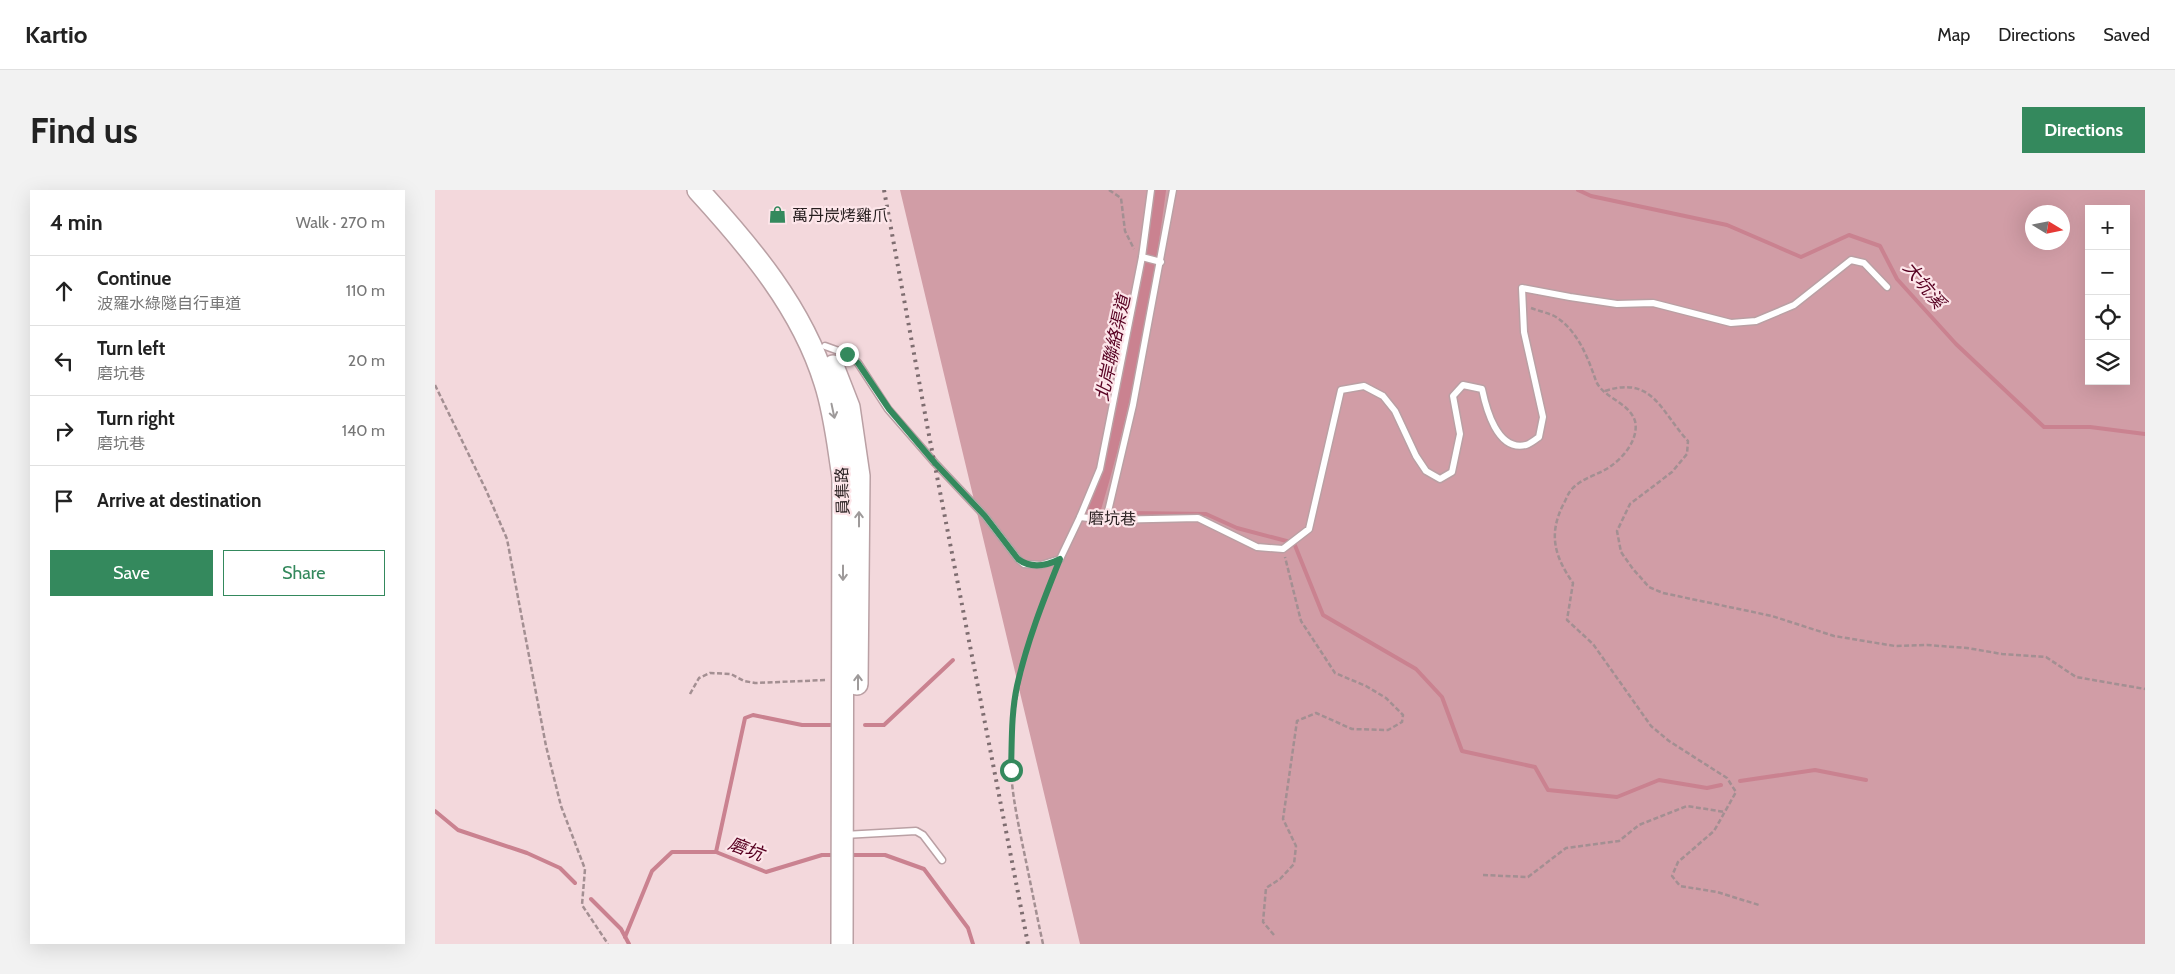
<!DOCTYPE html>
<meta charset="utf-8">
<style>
body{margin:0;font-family:Cabin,"Noto Sans TC",sans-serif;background:#f2f2f2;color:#222}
.controls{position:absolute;right:15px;top:15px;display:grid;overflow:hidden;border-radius:0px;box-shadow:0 5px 20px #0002}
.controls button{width:45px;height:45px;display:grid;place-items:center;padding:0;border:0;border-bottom:1px solid #e0e0e0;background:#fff;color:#222;font:25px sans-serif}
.compass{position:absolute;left:1590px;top:15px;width:45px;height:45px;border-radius:50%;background:#fff;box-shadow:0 5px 20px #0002;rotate:100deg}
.stop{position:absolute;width:15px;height:15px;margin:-11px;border:4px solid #34895d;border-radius:50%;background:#fff}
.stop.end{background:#34895d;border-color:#fff;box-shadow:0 1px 5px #0008}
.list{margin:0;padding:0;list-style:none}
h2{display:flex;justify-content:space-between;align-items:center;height:65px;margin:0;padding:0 20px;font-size:21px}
h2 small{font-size:16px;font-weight:400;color:#767676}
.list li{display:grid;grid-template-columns:32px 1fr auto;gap:15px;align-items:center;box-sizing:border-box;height:70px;padding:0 20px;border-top:1px solid #e0e0e0}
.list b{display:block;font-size:19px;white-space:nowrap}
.list p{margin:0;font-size:16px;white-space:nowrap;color:#767676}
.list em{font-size:16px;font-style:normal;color:#767676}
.actions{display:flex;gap:10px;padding:15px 20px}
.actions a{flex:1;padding:11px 0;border:1px solid #34895d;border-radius:0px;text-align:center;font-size:18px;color:#34895d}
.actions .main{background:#34895d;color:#fff}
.icon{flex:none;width:28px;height:28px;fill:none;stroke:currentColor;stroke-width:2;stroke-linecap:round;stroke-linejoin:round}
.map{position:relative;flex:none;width:1710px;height:754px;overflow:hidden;border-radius:0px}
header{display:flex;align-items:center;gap:30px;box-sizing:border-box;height:70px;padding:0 25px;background:#fff;border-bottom:1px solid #e0e0e0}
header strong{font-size:24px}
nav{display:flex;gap:28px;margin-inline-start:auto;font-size:18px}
.intro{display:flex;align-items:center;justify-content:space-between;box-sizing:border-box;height:120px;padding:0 30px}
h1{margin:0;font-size:35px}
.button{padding:12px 22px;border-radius:0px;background:#34895d;color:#fff;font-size:18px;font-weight:700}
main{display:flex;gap:30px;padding:0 30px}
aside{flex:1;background:#fff;border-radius:0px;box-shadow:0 5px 20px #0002}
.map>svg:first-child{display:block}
</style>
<header>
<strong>Kartio</strong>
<nav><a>Map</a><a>Directions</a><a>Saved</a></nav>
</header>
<div class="intro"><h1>Find us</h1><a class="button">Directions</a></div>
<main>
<aside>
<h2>4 min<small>Walk · 270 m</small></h2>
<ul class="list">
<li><svg class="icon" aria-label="ahead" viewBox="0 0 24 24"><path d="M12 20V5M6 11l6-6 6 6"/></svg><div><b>Continue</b><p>波羅水綠隧自行車道</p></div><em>110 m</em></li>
<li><svg class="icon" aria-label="left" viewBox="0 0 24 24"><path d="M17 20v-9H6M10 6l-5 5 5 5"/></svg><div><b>Turn left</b><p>磨坑巷</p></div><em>20 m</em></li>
<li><svg class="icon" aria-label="right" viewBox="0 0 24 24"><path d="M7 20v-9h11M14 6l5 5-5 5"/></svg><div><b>Turn right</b><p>磨坑巷</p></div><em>140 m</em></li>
<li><svg class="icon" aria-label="arrive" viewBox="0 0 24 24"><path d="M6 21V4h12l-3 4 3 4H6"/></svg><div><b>Arrive at destination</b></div></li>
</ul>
<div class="actions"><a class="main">Save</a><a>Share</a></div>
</aside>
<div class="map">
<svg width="1710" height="754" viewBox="0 0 1710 754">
<rect width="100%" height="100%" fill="#f3d8dc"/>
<path fill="#d19da6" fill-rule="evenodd" d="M465 0H1710V754H645ZM1654 19H1691V191H1654ZM1598 22H1628V52H1598Z"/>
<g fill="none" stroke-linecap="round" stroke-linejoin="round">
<g stroke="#ca8290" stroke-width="4">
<path d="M1143 0 1156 6 1292 35 1366 67 1414 45 1445 56 1462 89 1521 154 1609 237H1655L1710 244"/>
<path d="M694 323 771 324 802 338 859 353 888 425 981 479 1007 507 1027 561 1100 577 1113 600 1182 607 1224 590 1272 598 1286 595"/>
<path d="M430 535H449L518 470"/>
<path d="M1305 591 1380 580 1431 590"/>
<path d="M0 621 23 640 92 663 125 678 140 693"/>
<path d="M281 662 310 528 318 525 367 535H400"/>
<path d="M414 665H450L489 679 533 738 538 754"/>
<path d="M156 709 186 739 194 754"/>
<path d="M190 747 217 681 237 662H281L331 682 387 665H400"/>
</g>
<path stroke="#ca8290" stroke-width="14" d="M658 322C690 217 710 108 724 0"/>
<defs>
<g id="lane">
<path d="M707 67 726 72"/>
<path d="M390 156 412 164 423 173 453 219 500 273 550 326 583 369 589 374 606 375 625 369 645 327 665 279 707 67 716 0"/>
<path d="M645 327 671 330 763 328 822 357 848 359 874 339 906 200 929 196 948 206 960 221 981 266 991 281 1005 289 1017 282 1025 244 1018 206 1028 195 1047 199C1051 218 1062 262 1091 255 1095 254 1100 250 1104 247L1108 227 1089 142 1087 98 1135 107 1182 114 1218 113 1296 133 1321 131 1359 115 1416 70 1429 73 1452 97"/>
<path d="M671 330 698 215 738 0"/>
<path d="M409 645 481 641 488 645 507 670"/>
</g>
<g id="primary">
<path d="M263 0C315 57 367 118 390 193 400 224 403 256 408 287L407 754"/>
<path d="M398 176 414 217 424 286 422 494"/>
</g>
</defs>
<use href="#lane" stroke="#baa0a4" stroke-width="9"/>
<use href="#primary" stroke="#baa0a4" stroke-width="24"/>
<g stroke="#a38f92" stroke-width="2.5" stroke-dasharray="5 2.5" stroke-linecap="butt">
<path d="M674 0 686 8 690 41 699 59"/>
<path d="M1096 118C1104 121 1114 123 1121 127 1143 141 1153 168 1161 191 1168 208 1194 212 1200 231 1204 248 1190 266 1176 276 1164 285 1148 287 1137 299 1133 303 1131 310 1128 315 1113 345 1120 367 1138 393L1132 430 1158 454 1216 536 1234 551 1292 588 1301 602 1279 641 1243 672 1237 686 1245 696 1282 702 1324 715"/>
<path d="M0 195 51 300 72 349 111 556 126 616 150 679 147 715 173 754"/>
<path d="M1170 201C1218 185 1226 222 1253 251L1252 264 1237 282 1195 314 1182 341 1186 362 1198 379 1214 397 1228 403 1337 426 1399 446 1460 456 1492 455 1532 458 1567 464 1611 467 1641 487 1710 499"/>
<path d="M255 504 264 488 275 483 296 484 309 491 320 493 391 490"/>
<path d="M1048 685 1093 687 1131 658 1184 651 1204 635 1252 616 1290 622"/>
<path d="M839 745 828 732 831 698 845 689 859 674 861 656 848 629 862 531 881 523 917 539 953 540 967 532 968 525 951 508 931 496 900 483 866 431 850 367"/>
<path d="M608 754C601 722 595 690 588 657 583 632 577 605 576 579 575 507 594 446 620 380"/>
</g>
<use href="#lane" stroke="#fff" stroke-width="6"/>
<use href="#primary" stroke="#fff" stroke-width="21"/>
<path stroke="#7e6d70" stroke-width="4" stroke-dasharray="2.5 5" stroke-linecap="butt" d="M449 0 493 240 593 754"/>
</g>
<defs><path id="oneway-shaft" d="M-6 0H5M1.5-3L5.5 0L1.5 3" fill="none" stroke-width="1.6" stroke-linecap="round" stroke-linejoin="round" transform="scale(1.25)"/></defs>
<g stroke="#9e9a9a">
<use href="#oneway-shaft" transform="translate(398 221) rotate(78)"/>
<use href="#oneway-shaft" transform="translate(424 329) rotate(-90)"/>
<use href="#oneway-shaft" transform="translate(408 383) rotate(90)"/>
<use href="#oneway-shaft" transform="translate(423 492) rotate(-90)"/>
</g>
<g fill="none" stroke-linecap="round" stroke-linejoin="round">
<path stroke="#34895d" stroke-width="6" d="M412 164 423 173 454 219 500 273 550 326 583 369C596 379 611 376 625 369 608 411 592 452 582 496 576 524 577 552 576 580"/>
</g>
<defs>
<symbol id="shop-bare" viewBox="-9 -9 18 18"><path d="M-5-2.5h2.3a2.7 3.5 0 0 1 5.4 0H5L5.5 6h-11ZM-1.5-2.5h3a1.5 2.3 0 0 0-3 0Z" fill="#34895d" stroke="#fde6ea" stroke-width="2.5" paint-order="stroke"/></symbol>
</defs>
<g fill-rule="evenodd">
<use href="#shop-bare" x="330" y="12" width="25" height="25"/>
</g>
<g text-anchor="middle" stroke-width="4.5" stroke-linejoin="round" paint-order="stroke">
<g font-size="16" fill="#271e1f" stroke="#fde6ea" text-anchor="start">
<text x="357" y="31">萬丹炭烤雞爪</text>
</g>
<g font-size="16" fill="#271e1f" stroke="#fde6ea">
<text transform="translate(407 301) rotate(-92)" y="6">員集路</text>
<text transform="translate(677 328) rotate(1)" y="6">磨坑巷</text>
</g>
<g font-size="18" font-style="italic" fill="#570021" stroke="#fde6ea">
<text transform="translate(1489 95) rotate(51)" y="6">大坑溪</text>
<text transform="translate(678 158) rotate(-78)" y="6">北岸聯絡渠道</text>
<text transform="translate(311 659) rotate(21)" y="6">磨坑</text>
</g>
</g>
</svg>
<div class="controls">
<button>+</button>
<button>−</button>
<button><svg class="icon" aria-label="locate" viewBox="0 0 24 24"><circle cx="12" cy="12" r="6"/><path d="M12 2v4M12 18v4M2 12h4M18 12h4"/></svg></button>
<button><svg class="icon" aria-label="layers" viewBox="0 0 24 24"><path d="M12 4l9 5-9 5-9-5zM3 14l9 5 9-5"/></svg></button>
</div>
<svg class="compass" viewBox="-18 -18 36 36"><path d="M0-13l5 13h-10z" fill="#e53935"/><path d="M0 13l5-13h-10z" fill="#767676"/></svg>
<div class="stop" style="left:576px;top:580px"></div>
<div class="stop end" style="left:412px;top:164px"></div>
</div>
</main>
